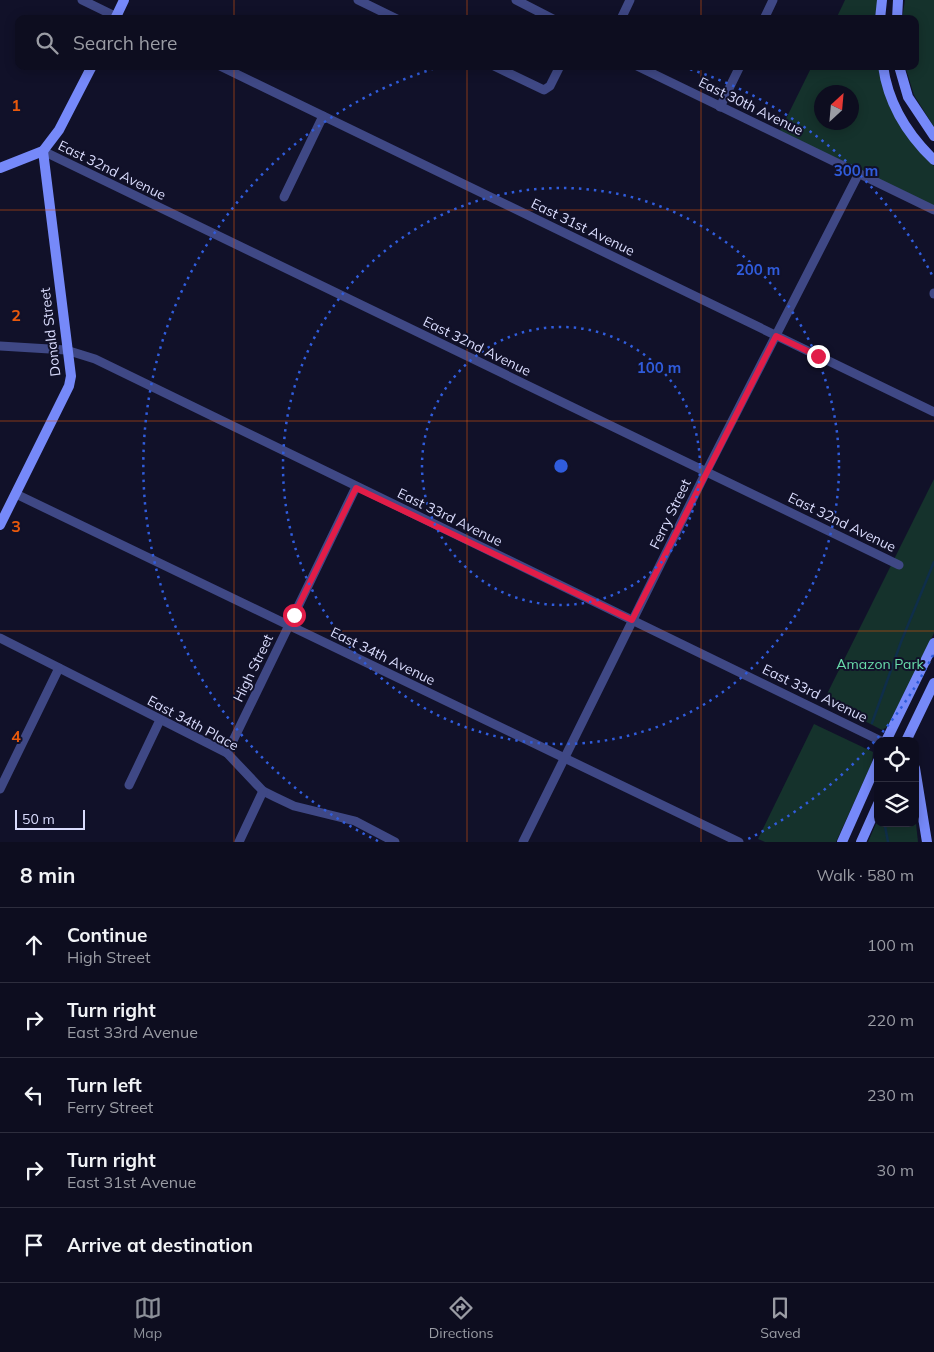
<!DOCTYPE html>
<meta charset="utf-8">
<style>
body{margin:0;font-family:Mulish,sans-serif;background:#161628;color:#f1f3f6}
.controls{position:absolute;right:15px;bottom:15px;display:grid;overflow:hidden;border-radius:10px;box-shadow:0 2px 12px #0003}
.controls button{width:45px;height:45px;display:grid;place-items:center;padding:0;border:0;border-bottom:1px solid #2d2d3d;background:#0d0d1f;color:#f1f3f6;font:25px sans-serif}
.compass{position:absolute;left:814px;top:85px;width:45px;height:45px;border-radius:50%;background:#0d0d1f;box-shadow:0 2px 12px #0003;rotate:26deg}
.scale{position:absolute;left:15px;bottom:12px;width:70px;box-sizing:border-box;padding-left:5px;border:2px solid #dadcfd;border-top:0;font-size:14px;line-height:18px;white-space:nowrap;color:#dadcfd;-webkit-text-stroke:4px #111129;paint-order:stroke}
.stop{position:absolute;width:15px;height:15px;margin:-11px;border:4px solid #e11d48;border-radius:50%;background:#fff}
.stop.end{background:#e11d48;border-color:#fff;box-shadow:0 1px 5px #0008}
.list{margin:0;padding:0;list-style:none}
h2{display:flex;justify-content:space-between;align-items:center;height:65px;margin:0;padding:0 20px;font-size:21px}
h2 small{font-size:16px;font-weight:400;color:#9a9ca4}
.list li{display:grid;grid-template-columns:32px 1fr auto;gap:15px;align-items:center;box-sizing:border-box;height:75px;padding:0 20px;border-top:1px solid #2d2d3d}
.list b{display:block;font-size:19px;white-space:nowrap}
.list p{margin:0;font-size:16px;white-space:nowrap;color:#9a9ca4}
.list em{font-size:16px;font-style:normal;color:#9a9ca4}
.icon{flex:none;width:28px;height:28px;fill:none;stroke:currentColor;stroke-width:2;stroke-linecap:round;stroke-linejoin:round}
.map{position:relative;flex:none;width:934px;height:842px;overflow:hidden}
.search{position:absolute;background:#0d0d1f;box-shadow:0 2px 12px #0003;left:15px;right:15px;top:15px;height:55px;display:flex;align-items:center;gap:12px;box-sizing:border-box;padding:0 18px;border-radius:10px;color:#9a9ca4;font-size:19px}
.sheet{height:440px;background:#0d0d1f}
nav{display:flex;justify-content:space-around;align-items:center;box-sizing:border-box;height:70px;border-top:1px solid #2d2d3d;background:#0d0d1f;font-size:14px;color:#9a9ca4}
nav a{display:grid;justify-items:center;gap:2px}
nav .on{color:#8c9099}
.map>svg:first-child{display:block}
</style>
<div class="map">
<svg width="934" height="842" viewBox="0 0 934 842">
<rect width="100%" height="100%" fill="#111129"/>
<g fill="#15322c" fill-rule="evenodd">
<path d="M845 0H878L875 19H836Z"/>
<path d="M905 0H934V127L914 95 905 66H915V19H902Z"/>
<path d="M812 66H878C885 106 905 139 934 166V206L780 131ZM822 92H852V122H822Z"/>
<path d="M934 479V633L889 726 882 730 824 700Z"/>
<path d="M814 724 873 752 872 763 836 842H765L758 839Z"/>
<path d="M915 814 918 842H868L878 819V823H915Z"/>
</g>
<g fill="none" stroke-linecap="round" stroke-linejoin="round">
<g stroke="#0f2e4a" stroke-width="2.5">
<path d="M872 723 901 642 934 562"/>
<path d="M885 826 888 842"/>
</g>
<g stroke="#3f4885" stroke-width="9">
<path d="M82 0 121 19"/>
<path d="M358 0 397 19"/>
<path d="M516 0 553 19"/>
<path d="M621 19 630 0"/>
<path d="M764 19 773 0"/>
<path d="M220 66 934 412"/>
<path d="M494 66 544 90 550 86 560 66"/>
<path d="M637 66 934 210"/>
<path d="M720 107 740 66"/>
<path d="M43 151 899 565"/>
<path d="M284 197 323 116"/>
<path d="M934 293V294"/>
<path d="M0 346 66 350 95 359 881 741"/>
<path d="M16 494 739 842"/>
<path d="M0 638 227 753 263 791 275 797 294 806 355 821 395 842"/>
<path d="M227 753 356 487"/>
<path d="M129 785 160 720"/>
<path d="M0 789 59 668"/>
<path d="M239 842 263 791"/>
<path d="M523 842 706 472 859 173"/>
</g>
<g stroke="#7689f9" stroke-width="10">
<path d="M115 19 124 0"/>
<path d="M880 19 882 0"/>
<path d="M897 19 898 0"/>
<path d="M883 66C888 103 908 135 934 160"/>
<path d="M899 66 908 97 934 136"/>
<path d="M0 168 43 151 59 130 92 66"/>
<path d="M0 525 69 386 71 376 43 151"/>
<path d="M886 741 934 643"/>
<path d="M906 741 934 683"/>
<path d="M915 768 927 842"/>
<path d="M842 842 878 761"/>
<path d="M861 842 878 804"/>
</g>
</g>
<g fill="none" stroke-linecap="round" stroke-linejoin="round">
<path stroke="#e11d48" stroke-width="6" d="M294 615 356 488 632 620 776 336 818 356"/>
</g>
<path fill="none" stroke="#e8590c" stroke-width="1" stroke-opacity="0.55" d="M234 0V19M467 0V19M701 0V19M234 66V842M467 66V842M701 66V842M0 210H934M0 421H934M0 631H934"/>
<g fill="none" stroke="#305cdc" stroke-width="2.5" stroke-dasharray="2.5 5">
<circle cx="561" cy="466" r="139"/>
<circle cx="561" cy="466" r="278"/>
<path d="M933 655A417 417 0 0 1 744 841M378 841A417 417 0 0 1 439 67M683 67A417 417 0 0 1 933 277"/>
</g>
<g text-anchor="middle" stroke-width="4" stroke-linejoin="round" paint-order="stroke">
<g font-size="14" fill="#dadcfd" stroke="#111129">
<text transform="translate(751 106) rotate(26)" y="5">East 30th Avenue</text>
<text transform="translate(112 170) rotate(26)" y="5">East 32nd Avenue</text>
<text transform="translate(583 227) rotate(26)" y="5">East 31st Avenue</text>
<text transform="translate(50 332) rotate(-97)" y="5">Donald Street</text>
<text transform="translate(477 346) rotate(26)" y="5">East 32nd Avenue</text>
<text transform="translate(670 514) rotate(-64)" y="5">Ferry Street</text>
<text transform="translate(450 517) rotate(26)" y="5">East 33rd Avenue</text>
<text transform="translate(842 522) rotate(26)" y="5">East 32nd Avenue</text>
<text transform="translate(383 656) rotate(26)" y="5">East 34th Avenue</text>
<text transform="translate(253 668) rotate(-64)" y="5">High Street</text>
<text transform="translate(815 693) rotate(26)" y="5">East 33rd Avenue</text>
<text transform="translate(193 723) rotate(28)" y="5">East 34th Place</text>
</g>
<g font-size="14" fill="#68dcab" stroke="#111129">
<text x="880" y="669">Amazon Park</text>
</g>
</g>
<g font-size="16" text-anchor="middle" font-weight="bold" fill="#e8590c" stroke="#111129" stroke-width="4" stroke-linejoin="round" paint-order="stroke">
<text x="16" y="111">1</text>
<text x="16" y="321">2</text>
<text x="16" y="532">3</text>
<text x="16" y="742">4</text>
</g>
<circle cx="561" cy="466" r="8" fill="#305cdc" stroke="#111129" stroke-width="2.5"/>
<g font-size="15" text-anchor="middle" font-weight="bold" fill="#305cdc" stroke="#111129" stroke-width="4" stroke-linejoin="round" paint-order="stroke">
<text x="856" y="176">300 m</text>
<text x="758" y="275">200 m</text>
<text x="659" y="373">100 m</text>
</g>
</svg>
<div class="controls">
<button><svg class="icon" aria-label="locate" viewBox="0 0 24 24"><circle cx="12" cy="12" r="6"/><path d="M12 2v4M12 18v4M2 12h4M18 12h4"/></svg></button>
<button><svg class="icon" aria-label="layers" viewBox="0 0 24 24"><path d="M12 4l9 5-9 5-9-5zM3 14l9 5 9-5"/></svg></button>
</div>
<svg class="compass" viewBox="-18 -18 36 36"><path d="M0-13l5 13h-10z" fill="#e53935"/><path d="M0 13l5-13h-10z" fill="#9a9ca4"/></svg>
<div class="scale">50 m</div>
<div class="stop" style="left:294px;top:615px"></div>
<div class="stop end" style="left:818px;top:356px"></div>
<div class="search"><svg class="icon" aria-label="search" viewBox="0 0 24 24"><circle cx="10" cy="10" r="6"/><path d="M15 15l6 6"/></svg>Search here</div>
</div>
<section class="sheet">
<h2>8 min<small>Walk · 580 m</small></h2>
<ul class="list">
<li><svg class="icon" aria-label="ahead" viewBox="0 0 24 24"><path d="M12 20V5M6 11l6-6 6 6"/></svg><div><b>Continue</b><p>High Street</p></div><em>100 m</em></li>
<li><svg class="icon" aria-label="right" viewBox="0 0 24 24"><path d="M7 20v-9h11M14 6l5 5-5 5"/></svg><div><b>Turn right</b><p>East 33rd Avenue</p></div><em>220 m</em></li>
<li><svg class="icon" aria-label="left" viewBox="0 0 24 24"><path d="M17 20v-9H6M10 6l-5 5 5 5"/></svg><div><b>Turn left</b><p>Ferry Street</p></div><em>230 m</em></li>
<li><svg class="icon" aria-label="right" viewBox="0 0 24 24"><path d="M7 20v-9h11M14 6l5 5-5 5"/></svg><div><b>Turn right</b><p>East 31st Avenue</p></div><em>30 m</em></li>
<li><svg class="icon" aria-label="arrive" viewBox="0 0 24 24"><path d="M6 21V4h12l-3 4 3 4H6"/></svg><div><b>Arrive at destination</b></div></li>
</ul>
</section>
<nav>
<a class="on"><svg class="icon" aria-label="map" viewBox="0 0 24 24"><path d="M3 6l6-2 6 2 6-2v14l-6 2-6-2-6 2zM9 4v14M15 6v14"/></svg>Map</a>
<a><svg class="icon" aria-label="directions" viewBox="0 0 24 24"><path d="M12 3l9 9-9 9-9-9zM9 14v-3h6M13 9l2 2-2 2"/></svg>Directions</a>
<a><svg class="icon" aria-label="saved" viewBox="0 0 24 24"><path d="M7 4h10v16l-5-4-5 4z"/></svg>Saved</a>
</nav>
